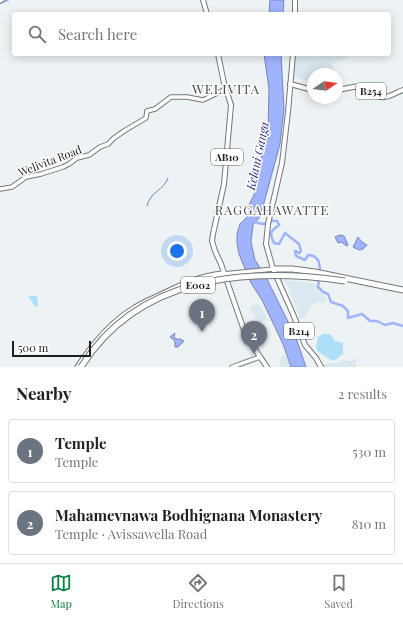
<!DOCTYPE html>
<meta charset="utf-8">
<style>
body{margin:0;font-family:"Playfair Display",serif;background:#f2f2f2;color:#222}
.compass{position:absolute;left:307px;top:68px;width:36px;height:36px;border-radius:50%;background:#fff;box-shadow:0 2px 10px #0003;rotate:77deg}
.scale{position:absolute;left:12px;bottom:10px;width:79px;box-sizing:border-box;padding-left:4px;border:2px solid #1c1e1f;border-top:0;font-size:11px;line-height:14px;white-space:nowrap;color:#1c1e1f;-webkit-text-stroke:3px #fff;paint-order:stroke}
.you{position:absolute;left:177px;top:251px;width:14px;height:14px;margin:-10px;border:3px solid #fff;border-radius:50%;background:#1a73e8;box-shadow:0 0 0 6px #1a73e833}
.badge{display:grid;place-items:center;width:26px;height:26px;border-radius:50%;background:#0b8043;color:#fff;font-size:13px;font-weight:700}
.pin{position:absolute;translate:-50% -33px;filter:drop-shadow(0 1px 2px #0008)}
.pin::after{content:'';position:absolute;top:21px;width:14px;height:12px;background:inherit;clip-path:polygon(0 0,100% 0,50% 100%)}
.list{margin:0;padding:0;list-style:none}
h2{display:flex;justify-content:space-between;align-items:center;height:52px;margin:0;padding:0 16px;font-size:17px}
h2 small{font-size:13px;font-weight:400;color:#767676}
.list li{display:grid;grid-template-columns:26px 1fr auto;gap:12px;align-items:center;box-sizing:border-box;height:64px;margin:0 8px 8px;padding:0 8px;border:1px solid #e0e0e0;border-radius:4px}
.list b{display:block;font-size:15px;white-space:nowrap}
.list p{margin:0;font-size:13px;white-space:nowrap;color:#767676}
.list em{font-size:13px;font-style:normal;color:#767676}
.icon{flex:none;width:22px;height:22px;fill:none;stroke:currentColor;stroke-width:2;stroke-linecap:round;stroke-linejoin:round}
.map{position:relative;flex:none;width:403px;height:367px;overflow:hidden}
.search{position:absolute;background:#fff;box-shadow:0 2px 10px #0003;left:12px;right:12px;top:12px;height:44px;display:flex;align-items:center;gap:10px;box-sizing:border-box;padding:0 14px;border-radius:4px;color:#767676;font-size:15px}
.sheet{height:196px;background:#fff}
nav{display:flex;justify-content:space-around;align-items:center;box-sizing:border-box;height:56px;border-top:1px solid #e0e0e0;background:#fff;font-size:11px;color:#767676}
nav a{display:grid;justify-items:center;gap:2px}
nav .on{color:#0b8043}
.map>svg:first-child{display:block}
</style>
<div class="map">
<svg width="403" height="367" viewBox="0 0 403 367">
<rect width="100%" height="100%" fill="#edf2f4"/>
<g fill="#dce8ef">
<path d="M294 54H351L345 59 332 64 334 70 327 74H313V81L292 78Z"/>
<path d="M282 280 315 283 319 292 327 299 322 304 320 301 311 306 306 317 296 321 295 318 299 315 288 286Z"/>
<path d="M259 304 268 319 258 324 249 307Z"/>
<path d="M282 355H285L287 358 290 367H279V366L280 365V360Z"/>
<path d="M343 359 350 361 355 359 357 367H322L321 365 327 363H337Z"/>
</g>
<g fill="#aedff9">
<path d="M28 296H37L38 307 35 306Z"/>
<path d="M323 334H330L335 341 343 343V354L334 361C327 359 324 354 318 352L316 347 318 337Z"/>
</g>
<g fill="#a0b3fd" stroke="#7886ba">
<path d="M270 0H284L283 14H269Z"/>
<path d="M264 54H281L284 109 280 144 262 210 259 218 253 225 251 242 255 260 266 277 296 338 306 367H291L283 344 262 300 251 283 239 254 237 243V234L240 224 247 217 249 211V205L254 195 264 142 268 131 269 89Z"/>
<path d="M340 235 344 236 348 245 347 246 341 242 338 243 335 237Z"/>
<path d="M358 237 362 242 367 245C362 251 360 251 353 247Z"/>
<path d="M175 333 174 337 176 339H180L184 341 178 347H175V341L170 337Z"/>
</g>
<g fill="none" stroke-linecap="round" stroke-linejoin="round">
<path stroke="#7886ba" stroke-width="1" d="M147 206C150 191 164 191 168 178"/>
<path stroke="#a0b3fd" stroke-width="2" d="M0 3 8 0"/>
<g stroke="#a0b3fd" stroke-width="2.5">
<path d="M253 221C257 222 258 224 263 224 268 223 271 220 277 221L279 225C272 231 268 231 274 243L279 244 285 233 299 244 301 251 299 253 296 251H295L296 256 305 260 308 255C319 255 320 264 320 272"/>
<path d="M319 279 318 287 323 292 328 294 331 302 343 306 348 311V318L362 314 370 321H377L385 325 393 323 403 326"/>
</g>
<defs>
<g id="secondary">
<path d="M0 1 2 0"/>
<path d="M0 189 12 187 26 177 41 174 63 167 69 164 77 158 89 155 100 147 108 144 114 138 124 131 146 118 147 111 155 109 171 97H187L203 100 226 89"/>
<path d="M223 274 274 269"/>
<path d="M232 367 260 357"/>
</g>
<g id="primary">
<path d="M203 0 207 14"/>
<path d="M295 14V0"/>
<path d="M218 54 224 83 231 105 224 184 213 234 212 241 215 251 221 264 246 336 267 367"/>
<path d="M293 54 288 112 282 163 268 224 266 244 273 269 293 314 305 345 316 358 321 367"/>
<path d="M290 84 313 90"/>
<path d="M337 90 359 86H366C370 88 371 92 375 95 385 101 394 93 403 90"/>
</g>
<g id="highway">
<path d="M274 269H292L315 272 403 290"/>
<path d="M187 290 212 284"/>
<path d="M78 367C93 344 111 322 135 308 144 302 155 298 165 293 184 284 201 276 222 274"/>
</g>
</defs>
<use href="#secondary" stroke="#73777a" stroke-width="5.5"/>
<use href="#primary" stroke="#73777a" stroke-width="6"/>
<use href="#highway" stroke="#73777a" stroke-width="7"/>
<use href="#secondary" stroke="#fff" stroke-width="3.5"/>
<use href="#primary" stroke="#fff" stroke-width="4"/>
<use href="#highway" stroke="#fff" stroke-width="5"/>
<defs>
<path id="highway-bridge" d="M81 367C139 275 246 267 345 281"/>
</defs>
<use href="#highway-bridge" stroke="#73777a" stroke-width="7" stroke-linecap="butt"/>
<use href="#highway-bridge" stroke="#fff" stroke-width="5"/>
</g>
<g text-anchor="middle" stroke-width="3" stroke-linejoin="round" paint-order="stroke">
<g fill="#fff" stroke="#606262" stroke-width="1">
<rect x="356" y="83" width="30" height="16" rx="3"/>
<rect x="211" y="149" width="32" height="16" rx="3"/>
<rect x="181" y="277" width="34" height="16" rx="3"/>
<rect x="284" y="323" width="30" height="16" rx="3"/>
</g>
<g font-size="10" font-weight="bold" fill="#1c1e1f">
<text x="371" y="95">B254</text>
<text x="227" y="161">AB10</text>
<text x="198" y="289">E002</text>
<text x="299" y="335">B214</text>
</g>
<g font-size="11" fill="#1c1e1f" stroke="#fff">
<text transform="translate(50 161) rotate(-21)" y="4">Welivita Road</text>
</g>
<g font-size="12" font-style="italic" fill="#262e81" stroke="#fff">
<text transform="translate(258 156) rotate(-78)" y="4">Kelani Ganga</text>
</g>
<g font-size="13" letter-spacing="1" fill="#474a4c" stroke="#fff">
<text x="226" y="94">WELIVITA</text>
<text x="272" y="215">RAGGAHAWATTE</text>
</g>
</g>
</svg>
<svg class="compass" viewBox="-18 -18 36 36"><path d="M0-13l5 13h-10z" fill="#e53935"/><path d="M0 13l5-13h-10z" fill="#767676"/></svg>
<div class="scale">500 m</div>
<div class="you"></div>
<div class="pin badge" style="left:202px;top:332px;background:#6b7280">1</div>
<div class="pin badge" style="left:254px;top:354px;background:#6b7280">2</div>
<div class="search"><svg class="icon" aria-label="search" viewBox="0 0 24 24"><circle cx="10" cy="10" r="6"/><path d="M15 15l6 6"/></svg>Search here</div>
</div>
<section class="sheet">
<h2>Nearby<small>2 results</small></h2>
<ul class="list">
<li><span class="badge" style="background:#6b7280">1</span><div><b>Temple</b><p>Temple</p></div><em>530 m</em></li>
<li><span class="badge" style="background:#6b7280">2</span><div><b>Mahamevnawa Bodhignana Monastery</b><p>Temple · Avissawella Road</p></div><em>810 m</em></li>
</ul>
</section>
<nav>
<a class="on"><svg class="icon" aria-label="map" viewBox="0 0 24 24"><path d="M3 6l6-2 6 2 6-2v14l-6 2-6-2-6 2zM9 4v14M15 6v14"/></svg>Map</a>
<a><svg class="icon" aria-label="directions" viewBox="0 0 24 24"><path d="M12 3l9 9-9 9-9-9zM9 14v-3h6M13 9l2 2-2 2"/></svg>Directions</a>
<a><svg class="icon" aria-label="saved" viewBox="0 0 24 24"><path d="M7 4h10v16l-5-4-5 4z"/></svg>Saved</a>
</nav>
